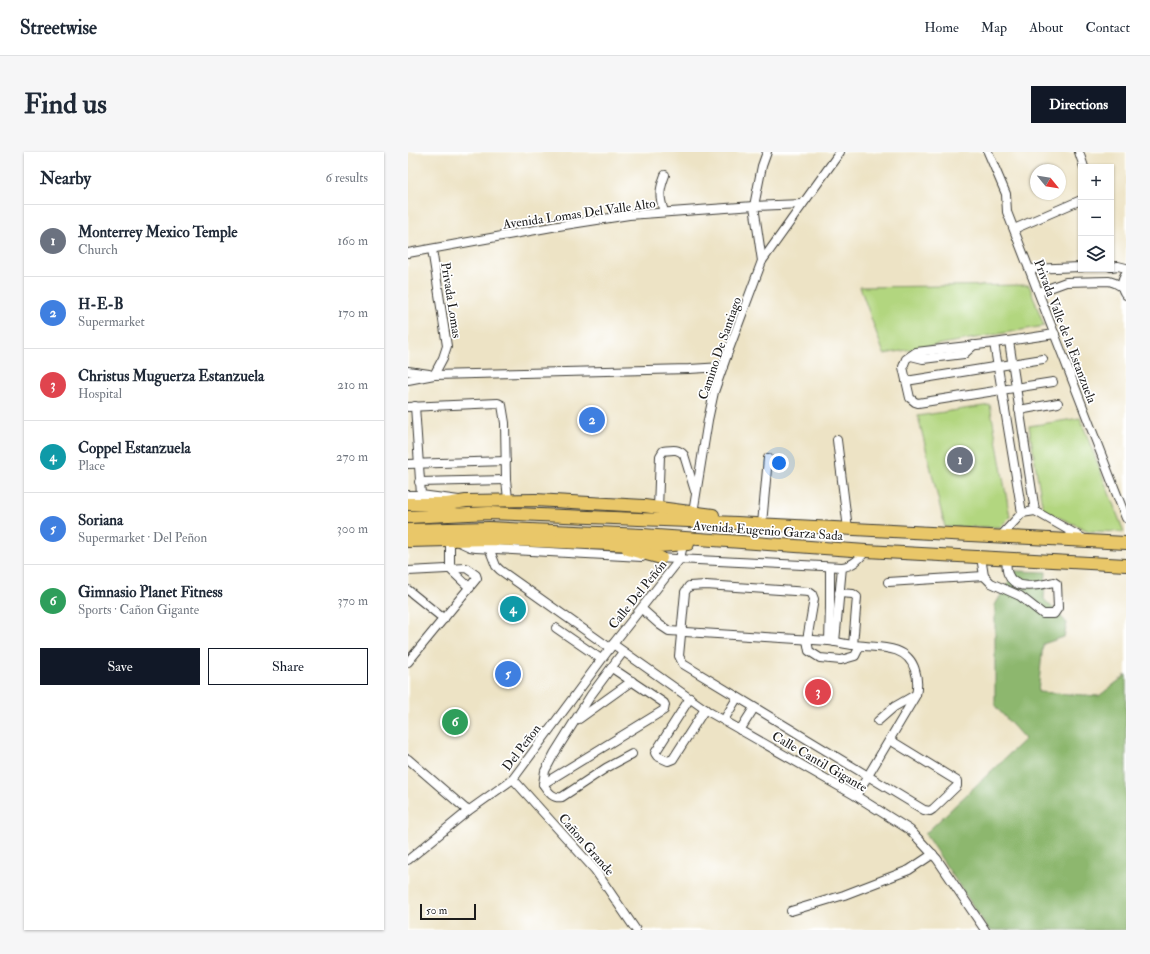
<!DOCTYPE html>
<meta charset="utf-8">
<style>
body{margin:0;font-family:"IM FELL Double Pica",serif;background:#f6f6f7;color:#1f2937}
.controls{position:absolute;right:12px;top:12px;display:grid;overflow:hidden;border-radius:0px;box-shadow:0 1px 3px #0004}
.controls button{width:36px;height:36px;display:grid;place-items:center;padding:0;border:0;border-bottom:1px solid #e0e1e3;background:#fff;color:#1f2937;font:20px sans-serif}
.compass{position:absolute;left:622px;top:12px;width:36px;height:36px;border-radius:50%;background:#fff;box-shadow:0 1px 3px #0004;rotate:120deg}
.scale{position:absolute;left:12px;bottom:10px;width:56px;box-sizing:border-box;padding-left:4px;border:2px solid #1c1c1c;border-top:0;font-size:11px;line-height:14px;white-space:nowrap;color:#1c1c1c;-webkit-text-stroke:3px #fff;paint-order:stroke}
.you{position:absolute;left:371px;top:311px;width:14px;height:14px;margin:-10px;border:3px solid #fff;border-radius:50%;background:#1a73e8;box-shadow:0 0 0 6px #1a73e833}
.badge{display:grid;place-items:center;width:26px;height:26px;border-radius:50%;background:#111827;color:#fff;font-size:13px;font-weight:700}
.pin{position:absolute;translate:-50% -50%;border:2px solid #fff;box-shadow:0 1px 4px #0006}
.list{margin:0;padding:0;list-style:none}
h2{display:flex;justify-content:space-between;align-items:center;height:52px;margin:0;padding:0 16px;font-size:17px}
h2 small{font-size:13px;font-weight:400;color:#747a83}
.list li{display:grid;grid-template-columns:26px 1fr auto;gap:12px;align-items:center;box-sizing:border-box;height:72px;padding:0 16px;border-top:1px solid #e0e1e3}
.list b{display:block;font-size:15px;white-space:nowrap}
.list p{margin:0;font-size:13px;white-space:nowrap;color:#747a83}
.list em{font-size:13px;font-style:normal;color:#747a83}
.actions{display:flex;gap:8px;padding:12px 16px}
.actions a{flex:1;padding:9px 0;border:1px solid #111827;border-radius:0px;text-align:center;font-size:14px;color:#111827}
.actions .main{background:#111827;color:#fff}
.icon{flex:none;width:22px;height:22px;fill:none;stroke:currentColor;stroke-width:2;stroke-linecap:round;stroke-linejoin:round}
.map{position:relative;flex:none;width:718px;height:778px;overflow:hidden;border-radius:0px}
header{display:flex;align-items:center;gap:24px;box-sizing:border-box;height:56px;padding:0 20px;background:#fff;border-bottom:1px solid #e0e1e3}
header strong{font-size:19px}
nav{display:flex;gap:22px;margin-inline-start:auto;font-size:14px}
.intro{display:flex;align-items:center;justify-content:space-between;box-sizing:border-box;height:96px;padding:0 24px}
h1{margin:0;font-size:28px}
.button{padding:10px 18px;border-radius:0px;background:#111827;color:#fff;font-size:14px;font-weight:700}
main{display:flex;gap:24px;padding:0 24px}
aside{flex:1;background:#fff;border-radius:0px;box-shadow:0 1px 3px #0004}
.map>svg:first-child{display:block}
</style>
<header>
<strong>Streetwise</strong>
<nav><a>Home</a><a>Map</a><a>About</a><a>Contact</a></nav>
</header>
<div class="intro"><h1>Find us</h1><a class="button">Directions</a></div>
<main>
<aside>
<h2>Nearby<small>6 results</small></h2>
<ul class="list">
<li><span class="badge" style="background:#6b7280">1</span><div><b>Monterrey Mexico Temple</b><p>Church</p></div><em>160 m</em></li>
<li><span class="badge" style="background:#3f7fe0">2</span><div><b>H-E-B</b><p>Supermarket</p></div><em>170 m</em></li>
<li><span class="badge" style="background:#e0444e">3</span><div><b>Christus Muguerza Estanzuela</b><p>Hospital</p></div><em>210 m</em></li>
<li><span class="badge" style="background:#0f9aa8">4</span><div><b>Coppel Estanzuela</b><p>Place</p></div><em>270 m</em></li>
<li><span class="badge" style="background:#3f7fe0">5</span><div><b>Soriana</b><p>Supermarket · Del Peñon</p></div><em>300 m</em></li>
<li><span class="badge" style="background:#2e9e5b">6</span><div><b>Gimnasio Planet Fitness</b><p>Sports · Cañon Gigante</p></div><em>370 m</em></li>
</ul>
<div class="actions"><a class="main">Save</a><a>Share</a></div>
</aside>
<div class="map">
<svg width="718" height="778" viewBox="0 0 718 778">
<rect width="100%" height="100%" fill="#fff"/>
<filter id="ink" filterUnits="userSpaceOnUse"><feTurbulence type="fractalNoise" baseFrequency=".025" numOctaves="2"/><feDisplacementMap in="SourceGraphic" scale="8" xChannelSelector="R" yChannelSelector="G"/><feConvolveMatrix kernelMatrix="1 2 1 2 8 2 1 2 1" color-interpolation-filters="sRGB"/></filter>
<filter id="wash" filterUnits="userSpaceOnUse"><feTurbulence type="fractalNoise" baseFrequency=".012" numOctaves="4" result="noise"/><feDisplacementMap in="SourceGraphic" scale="16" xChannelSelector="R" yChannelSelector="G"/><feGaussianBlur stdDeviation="0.9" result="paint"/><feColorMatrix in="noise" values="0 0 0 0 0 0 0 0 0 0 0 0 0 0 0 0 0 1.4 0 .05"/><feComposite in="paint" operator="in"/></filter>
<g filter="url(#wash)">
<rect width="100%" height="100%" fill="#ede3c5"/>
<g fill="#b2d67f" stroke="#67794e">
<path d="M621 133 636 174 476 202 452 135Z"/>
<path d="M582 253 602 365 592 375H537L510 264Z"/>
<path d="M672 266 716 380 681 379 635 358 621 274Z"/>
</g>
<path fill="#8db76e" stroke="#546a45" d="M607 419 638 420 636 447 659 471 656 485 635 492 630 540 691 544 718 523V778H581L517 682 617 587 587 554V453Z"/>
</g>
<g filter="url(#ink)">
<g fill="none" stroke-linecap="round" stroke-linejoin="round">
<defs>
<g id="minor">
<path d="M580 0 598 42 599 60 718 366"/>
<path d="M671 0 676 15"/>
<path d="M256 60C251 44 251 39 257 23"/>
<path d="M606 77 673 48"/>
<path d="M24 97 39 194 35 206 26 223"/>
<path d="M0 101 144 75 221 63 346 54 394 52"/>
<path d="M354 109 346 54 354 14 359 0"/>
<path d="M703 115 710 114 718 116"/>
<path d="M622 117 673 115"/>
<path d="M718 121C713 128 712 136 718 143"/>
<path d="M631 140 658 130 701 129 707 131 714 135"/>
<path d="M601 189 627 359"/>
<path d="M586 191 614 361"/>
<path d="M503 204 515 207 556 202 566 193"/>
<path d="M0 219 21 222"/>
<path d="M0 228 26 223 281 217 315 215"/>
<path d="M498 229 635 207"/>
<path d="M645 230 510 251 507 250 502 246 495 215 498 207 508 200 586 191 647 182"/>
<path d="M7 254 13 343"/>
<path d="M0 255 90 251 94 253 97 271 98 328 100 347"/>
<path d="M611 258 650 251"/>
<path d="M429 288 440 377"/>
<path d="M0 312 98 309"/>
<path d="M11 330 98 328"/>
<path d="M0 343H13L51 348"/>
<path d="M250 356 252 304 255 299C264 298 270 296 276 303L287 339"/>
<path d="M285 361 300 268 306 240 320 200 354 109 432 0"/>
<path d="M354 372 360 306"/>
<path d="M592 385 614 361 627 359 678 388"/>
<path d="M42 388V417L62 436"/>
<path d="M49 389 62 395 68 396 234 405"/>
<path d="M81 396 88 414 92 418 202 496"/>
<path d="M573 405 576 424 583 431 612 444 635 462H646L650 456 649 432 646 430C633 433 607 440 600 422 598 418 599 412 598 407"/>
<path d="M249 406 434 415C445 414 451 407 458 399"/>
<path d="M0 419 58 416 68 423 69 426 0 510"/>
<path d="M480 430 576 424"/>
<path d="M0 438 36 467"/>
<path d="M431 441 445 442 449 445 445 493"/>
<path d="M234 457 252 473 261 479 421 489C429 490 437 492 445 493 468 496 499 491 507 518 510 527 510 534 508 543L448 644"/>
<path d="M148 476 193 507"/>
<path d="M421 489 422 455V415"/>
<path d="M427 490 434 415"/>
<path d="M205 492 301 560 448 644 502 678 529 707 577 778"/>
<path d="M452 494 447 504 433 508 412 506 401 499 399 488 406 447 404 442 401 440 298 433 281 434 277 440 271 504 275 512 516 658 522 659 525 657 549 634V629L482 588"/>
<path d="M215 500 183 543 146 602 137 619 135 632C140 639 144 647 154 645L198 616 224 602"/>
<path d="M282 546 247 601 249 604 260 609 265 607 297 557"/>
<path d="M171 567 224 529"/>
<path d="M316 568 329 546"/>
<path d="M470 569 486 555 507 543"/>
<path d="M332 578 346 556"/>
<path d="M0 607 60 659"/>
<path d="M105 627 187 718 228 778"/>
<path d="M135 632 256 558 257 553 256 551 204 516"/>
<path d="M0 708 60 659 105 627 205 492 272 407 275 393"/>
<path d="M383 759 436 743 501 718 525 702"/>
</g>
<g id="highway">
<path d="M0 352H39L58 349 127 348 236 354 305 363"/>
<path d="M0 365 81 361 329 371 718 391"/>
<path d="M0 378 81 376 235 383 458 399 718 413"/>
<path d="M0 389 81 387 250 394 280 392"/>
<path d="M220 397 253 406"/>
</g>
</defs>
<use href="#minor" stroke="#3b3a35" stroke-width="10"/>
<use href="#highway" stroke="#3b3a35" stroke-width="14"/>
<use href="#minor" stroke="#fff" stroke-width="8"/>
<use href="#highway" stroke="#e9c769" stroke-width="12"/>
</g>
</g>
<g text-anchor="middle" stroke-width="3.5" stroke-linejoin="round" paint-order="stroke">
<g font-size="13" fill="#1c1c1c" stroke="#fff">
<text transform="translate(171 61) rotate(-8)" y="5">Avenida Lomas Del Valle Alto</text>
<text transform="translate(44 148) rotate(81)" y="5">Privada Lomas</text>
<text transform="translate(658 179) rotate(69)" y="5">Privada Valle de la Estanzuela</text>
<text transform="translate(311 196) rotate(-71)" y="5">Camino De Santiago</text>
<text transform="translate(360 378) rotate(4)" y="5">Avenida Eugenio Garza Sada</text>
<text transform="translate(229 442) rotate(-51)" y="5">Calle Del Peñón</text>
<text transform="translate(113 595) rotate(-53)" y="5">Del Peñon</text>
<text transform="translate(412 609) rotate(30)" y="5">Calle Cantil Gigante</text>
<text transform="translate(179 692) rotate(49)" y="5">Cañon Grande</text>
</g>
</g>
</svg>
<div class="controls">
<button>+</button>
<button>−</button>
<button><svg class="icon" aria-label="layers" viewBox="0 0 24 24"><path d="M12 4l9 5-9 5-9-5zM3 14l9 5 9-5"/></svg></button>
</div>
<svg class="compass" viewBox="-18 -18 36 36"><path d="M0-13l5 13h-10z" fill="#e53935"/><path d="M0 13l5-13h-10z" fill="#747a83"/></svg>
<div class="scale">50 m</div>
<div class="you"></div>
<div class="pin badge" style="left:552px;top:308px;background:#6b7280">1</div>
<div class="pin badge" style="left:184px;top:268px;background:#3f7fe0">2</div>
<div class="pin badge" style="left:410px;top:540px;background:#e0444e">3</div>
<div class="pin badge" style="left:105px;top:457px;background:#0f9aa8">4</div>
<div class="pin badge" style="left:100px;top:522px;background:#3f7fe0">5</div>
<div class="pin badge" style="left:47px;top:570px;background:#2e9e5b">6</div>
</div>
</main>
